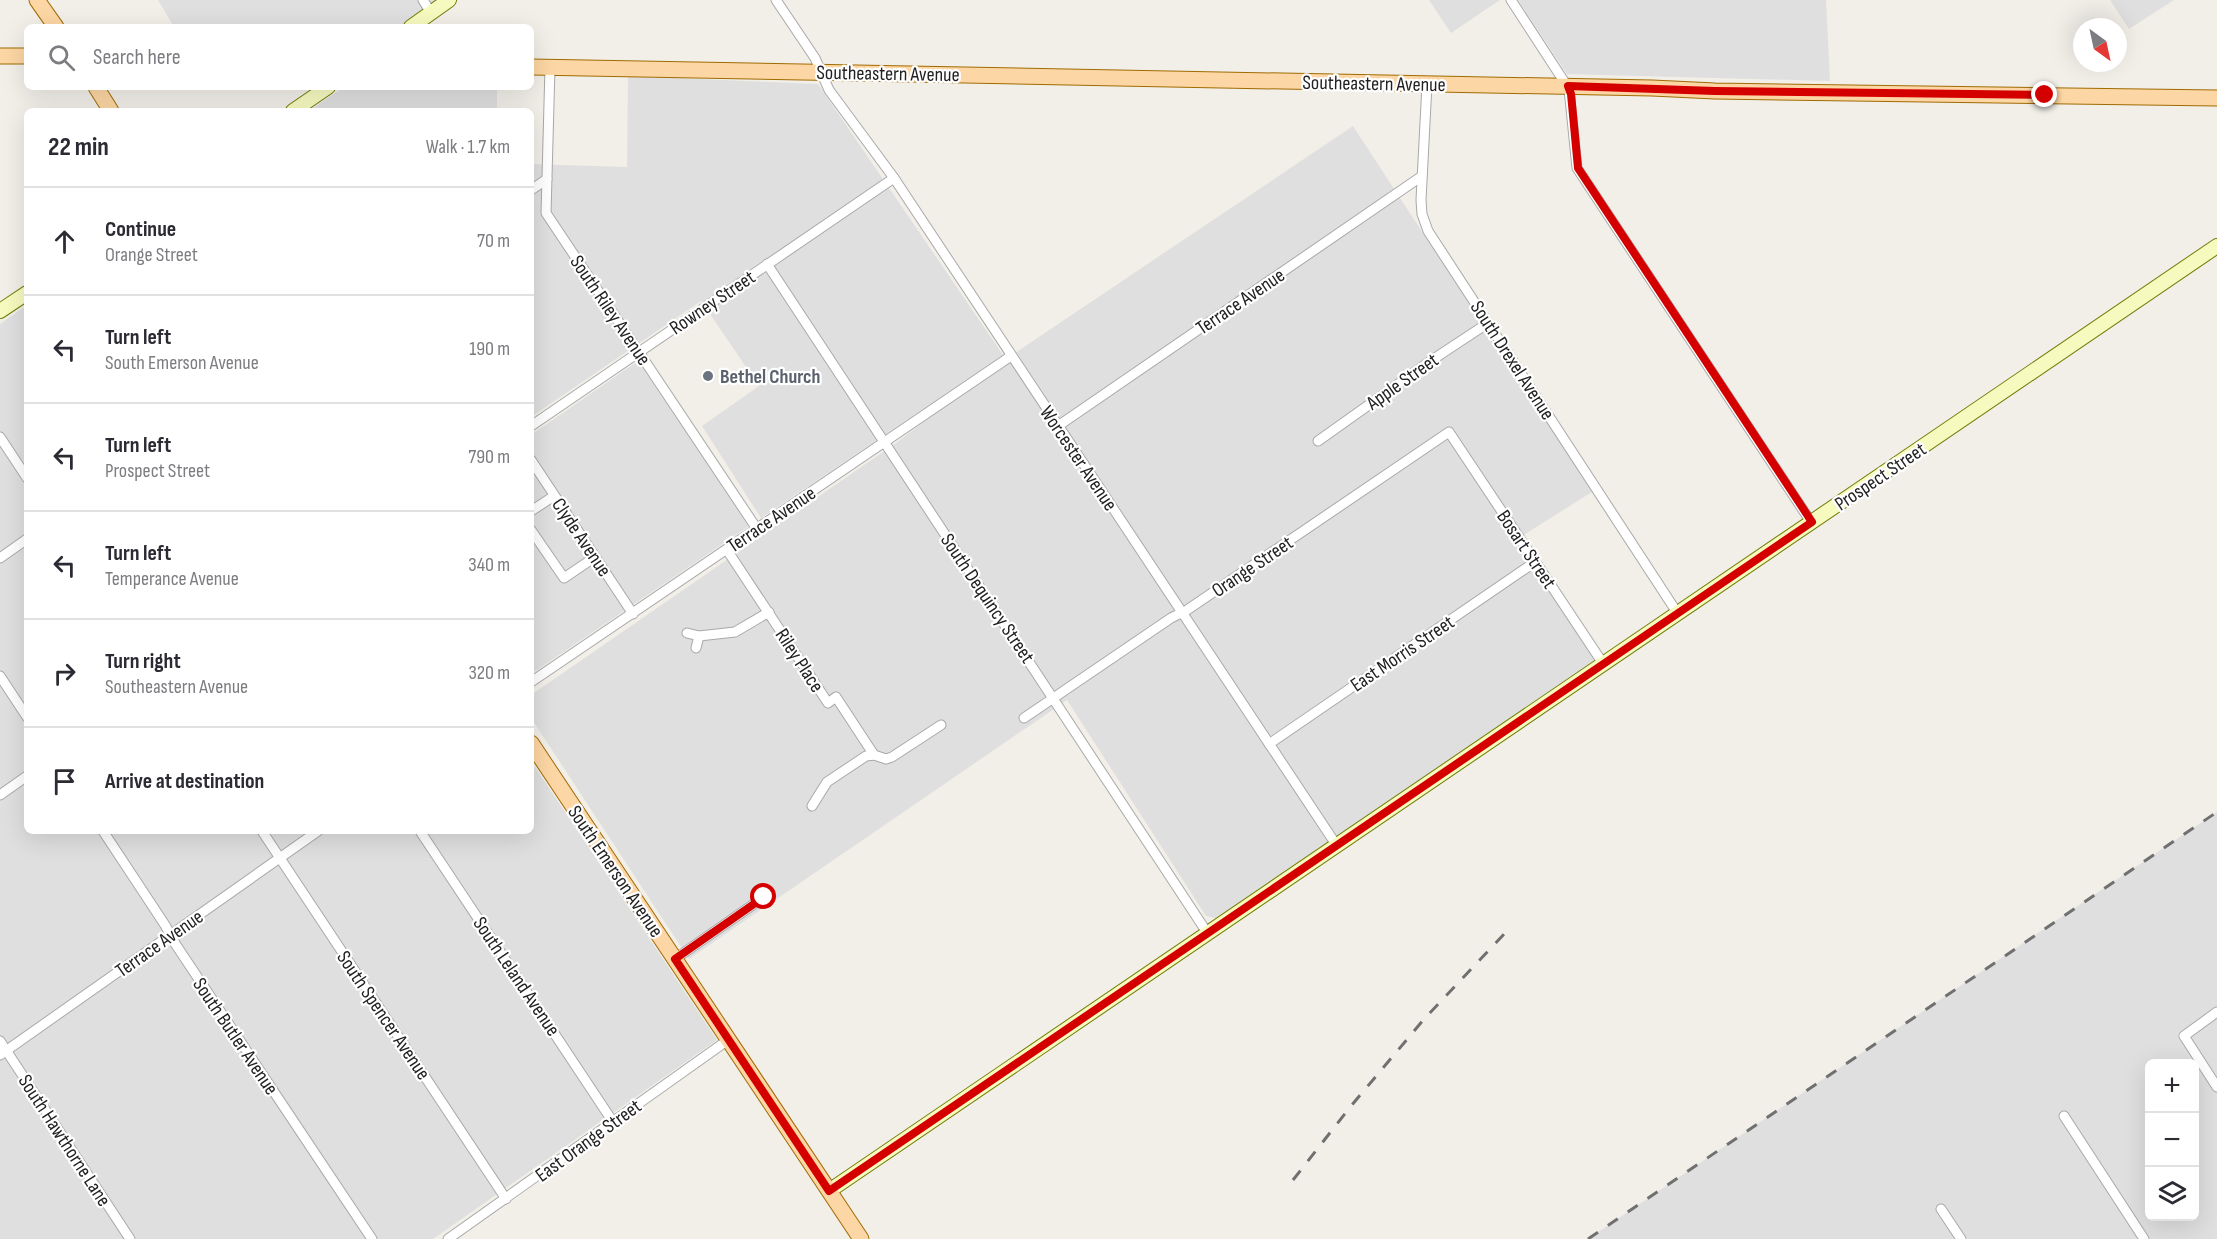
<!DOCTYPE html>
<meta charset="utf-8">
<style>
body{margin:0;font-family:"Sofia Sans Condensed",sans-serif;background:#f2f2f3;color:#2b2b33}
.controls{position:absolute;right:18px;bottom:18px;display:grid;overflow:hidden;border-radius:9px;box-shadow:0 6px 24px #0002}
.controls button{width:54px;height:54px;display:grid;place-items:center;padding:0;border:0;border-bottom:2px solid #e1e1e2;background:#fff;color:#2b2b33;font:30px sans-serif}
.compass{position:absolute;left:2073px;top:18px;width:54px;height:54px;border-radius:50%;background:#fff;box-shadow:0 6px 24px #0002;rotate:147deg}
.stop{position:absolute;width:18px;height:18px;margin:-14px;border:4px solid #d40000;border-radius:50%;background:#fff}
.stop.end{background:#d40000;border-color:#fff;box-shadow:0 2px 6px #0008}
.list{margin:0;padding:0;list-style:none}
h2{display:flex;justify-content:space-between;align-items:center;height:78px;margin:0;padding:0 24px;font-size:26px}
h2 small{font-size:20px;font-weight:400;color:#7c7c81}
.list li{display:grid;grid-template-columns:39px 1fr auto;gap:18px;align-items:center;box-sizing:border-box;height:108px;padding:0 24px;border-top:2px solid #e1e1e2}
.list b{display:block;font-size:22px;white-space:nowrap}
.list p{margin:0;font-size:20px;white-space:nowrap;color:#7c7c81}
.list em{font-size:20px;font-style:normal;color:#7c7c81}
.icon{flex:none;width:33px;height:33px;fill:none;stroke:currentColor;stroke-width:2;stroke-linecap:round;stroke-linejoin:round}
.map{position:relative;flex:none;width:2217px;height:1239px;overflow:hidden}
.search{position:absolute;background:#fff;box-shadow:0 6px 24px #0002;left:24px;top:24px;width:510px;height:66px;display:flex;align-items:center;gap:15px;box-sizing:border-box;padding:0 21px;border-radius:9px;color:#7c7c81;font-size:22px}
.panel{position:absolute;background:#fff;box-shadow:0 6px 24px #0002;left:24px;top:108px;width:510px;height:726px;border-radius:9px}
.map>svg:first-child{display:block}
</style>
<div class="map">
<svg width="2217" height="1239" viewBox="0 0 2217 1239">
<rect width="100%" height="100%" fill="#f2efe9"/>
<g fill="#e0dfdf" fill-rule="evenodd">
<path d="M158 0H441L402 27H174Z"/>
<path d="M1429 0H1500L1451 33Z"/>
<path d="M1518 0H1826L1830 81 1567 74Z"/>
<path d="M2110 0H2174L2129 29Z"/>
<path d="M628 76 818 84 1003 355 761 518 702 426 759 386 701 301 531 417V164L627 167Z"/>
<path d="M344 87H497V111H309Z"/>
<path d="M1353 126 1592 492 1514 541 1595 660 1594 664 1220 919 1206 916 1067 700 689 959 531 718V695L896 443 1018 351Z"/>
<path d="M27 305V831H531V761L717 1040 433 1239H0V324Z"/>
<path d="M638 361 749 526 531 674V435Z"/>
<path d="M2217 812V1239H1588L2082 903ZM2150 1064H2194V1216H2150Z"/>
</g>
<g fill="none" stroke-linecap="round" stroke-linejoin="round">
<defs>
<g id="street">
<path d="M423 0 431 13"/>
<path d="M776 0 815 58 829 90 894 178 1337 846"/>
<path d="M1511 0 1569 89 1577 168 1811 522"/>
<path d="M550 67 546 213 757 529"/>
<path d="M1427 84 1421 200 1422 214 1428 231 1678 614"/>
<path d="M531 190 547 179"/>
<path d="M767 264 1208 934"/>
<path d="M531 426 894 178"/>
<path d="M1058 426 1422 176"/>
<path d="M0 437 27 478"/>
<path d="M1318 441 1432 360 1488 323"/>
<path d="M531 460 633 614"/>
<path d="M531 511 554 496"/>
<path d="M531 530 564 578 595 557"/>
<path d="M727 550 828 703 836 697 874 755"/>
<path d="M0 558 27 539"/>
<path d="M687 633 699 636 735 632 769 612"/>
<path d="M696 648 699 636"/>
<path d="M0 676 27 717"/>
<path d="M531 682 1011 356"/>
<path d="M1024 718 1171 618 1187 610 1449 432 1604 665"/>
<path d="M1269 744 1535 562"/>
<path d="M0 795 27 776"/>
<path d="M812 806 827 782 866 756 874 755 886 759 892 757 941 725"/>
<path d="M103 831 165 925 176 945 372 1239"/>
<path d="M262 831 506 1199"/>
<path d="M420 831 613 1122"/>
<path d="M675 959 764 897"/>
<path d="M2217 1012 2184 1036 2217 1087"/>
<path d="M0 1041 130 1239"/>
<path d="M0 1055 318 831"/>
<path d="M2064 1116 2144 1239"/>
<path d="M1941 1209 1961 1239"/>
<path d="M448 1239 728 1040"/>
</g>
<g id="secondary">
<path d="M411 27 449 0"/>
<path d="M293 111 328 87"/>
<path d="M0 311 27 293"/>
<path d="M829 1191 2217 246"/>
</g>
<g id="primary">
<path d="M37 0 56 27"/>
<path d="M0 56H27"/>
<path d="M531 67 1652 88 1715 91 2217 98"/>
<path d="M96 87 111 111"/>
<path d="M531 743 861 1239"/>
</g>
</defs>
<use href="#street" stroke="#a9a9a9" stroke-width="11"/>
<use href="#secondary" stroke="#707d05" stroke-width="16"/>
<use href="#primary" stroke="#a06b00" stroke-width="17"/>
<use href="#street" stroke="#fff" stroke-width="9"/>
<use href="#secondary" stroke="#f7fabf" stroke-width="14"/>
<use href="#primary" stroke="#fcd6a4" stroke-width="15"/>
<g stroke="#707070" stroke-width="3" stroke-dasharray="12 12" stroke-linecap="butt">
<path d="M1293 1180 1351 1106 1425 1018 1508 930"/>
<path d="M1588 1239 2217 812"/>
</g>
</g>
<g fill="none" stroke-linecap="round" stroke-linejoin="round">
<path stroke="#d40000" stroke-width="8" d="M764 897 675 959 829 1191 1812 522 1578 168 1571 94 1568 86 1715 91 2045 95"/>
</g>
<circle fill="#6b7280" stroke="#fff" stroke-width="2" cx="708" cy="376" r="6"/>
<g text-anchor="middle" stroke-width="4.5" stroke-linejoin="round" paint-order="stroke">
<g font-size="20" fill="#222" stroke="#fff">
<text transform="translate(888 73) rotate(1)" y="7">Southeastern Avenue</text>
<text transform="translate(1374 83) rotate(1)" y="7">Southeastern Avenue</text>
<text transform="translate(1240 301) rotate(-34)" y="7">Terrace Avenue</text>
<text transform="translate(712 302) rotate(-34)" y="7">Rowney Street</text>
<text transform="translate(611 310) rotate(56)" y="7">South Riley Avenue</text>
<text transform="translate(1513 360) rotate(57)" y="7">South Drexel Avenue</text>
<text transform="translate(1402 381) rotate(-35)" y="7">Apple Street</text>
<text transform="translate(1079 458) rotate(56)" y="7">Worcester Avenue</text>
<text transform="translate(1880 476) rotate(-34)" y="7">Prospect Street</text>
<text transform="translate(771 519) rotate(-34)" y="7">Terrace Avenue</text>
<text transform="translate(582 537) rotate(56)" y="7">Clyde Avenue</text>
<text transform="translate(1527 549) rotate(56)" y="7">Bosart Street</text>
<text transform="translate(1252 566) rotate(-34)" y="7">Orange Street</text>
<text transform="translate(988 598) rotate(56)" y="7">South Dequincy Street</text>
<text transform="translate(1402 653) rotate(-34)" y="7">East Morris Street</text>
<text transform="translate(800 660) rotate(57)" y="7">Riley Place</text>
<text transform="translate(616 871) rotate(56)" y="7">South Emerson Avenue</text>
<text transform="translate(159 943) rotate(-35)" y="7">Terrace Avenue</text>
<text transform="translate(517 976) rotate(56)" y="7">South Leland Avenue</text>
<text transform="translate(384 1015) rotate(56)" y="7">South Spencer Avenue</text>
<text transform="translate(236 1036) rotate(56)" y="7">South Butler Avenue</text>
<text transform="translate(65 1140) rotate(57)" y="7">South Hawthorne Lane</text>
<text transform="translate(588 1140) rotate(-36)" y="7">East Orange Street</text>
</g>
<g font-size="20" font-weight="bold" fill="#5b616d" stroke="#fff" text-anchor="start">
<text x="720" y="383">Bethel Church</text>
</g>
</g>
</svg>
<div class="controls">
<button>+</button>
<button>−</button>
<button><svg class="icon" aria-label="layers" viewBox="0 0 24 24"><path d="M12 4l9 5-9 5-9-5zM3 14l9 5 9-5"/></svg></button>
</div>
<svg class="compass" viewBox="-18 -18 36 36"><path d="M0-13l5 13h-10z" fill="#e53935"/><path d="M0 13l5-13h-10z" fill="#7c7c81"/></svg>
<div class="stop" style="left:764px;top:897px"></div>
<div class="stop end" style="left:2045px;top:95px"></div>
<div class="search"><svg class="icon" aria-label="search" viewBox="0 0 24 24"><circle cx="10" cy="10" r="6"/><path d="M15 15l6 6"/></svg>Search here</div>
<section class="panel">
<h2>22 min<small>Walk · 1.7 km</small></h2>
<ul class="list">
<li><svg class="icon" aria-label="ahead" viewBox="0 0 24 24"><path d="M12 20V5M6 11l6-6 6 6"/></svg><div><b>Continue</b><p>Orange Street</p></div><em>70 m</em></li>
<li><svg class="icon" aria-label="left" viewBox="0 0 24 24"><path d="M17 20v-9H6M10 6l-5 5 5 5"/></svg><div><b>Turn left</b><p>South Emerson Avenue</p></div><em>190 m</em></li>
<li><svg class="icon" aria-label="left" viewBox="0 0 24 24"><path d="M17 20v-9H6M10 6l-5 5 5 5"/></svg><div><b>Turn left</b><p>Prospect Street</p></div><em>790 m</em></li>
<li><svg class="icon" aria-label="left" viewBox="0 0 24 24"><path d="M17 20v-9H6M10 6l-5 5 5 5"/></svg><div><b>Turn left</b><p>Temperance Avenue</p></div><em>340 m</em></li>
<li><svg class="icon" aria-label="right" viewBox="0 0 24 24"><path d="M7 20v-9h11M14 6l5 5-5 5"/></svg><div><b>Turn right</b><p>Southeastern Avenue</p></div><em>320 m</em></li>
<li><svg class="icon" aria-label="arrive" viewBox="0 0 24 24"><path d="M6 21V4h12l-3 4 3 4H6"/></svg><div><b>Arrive at destination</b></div></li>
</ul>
</section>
</div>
